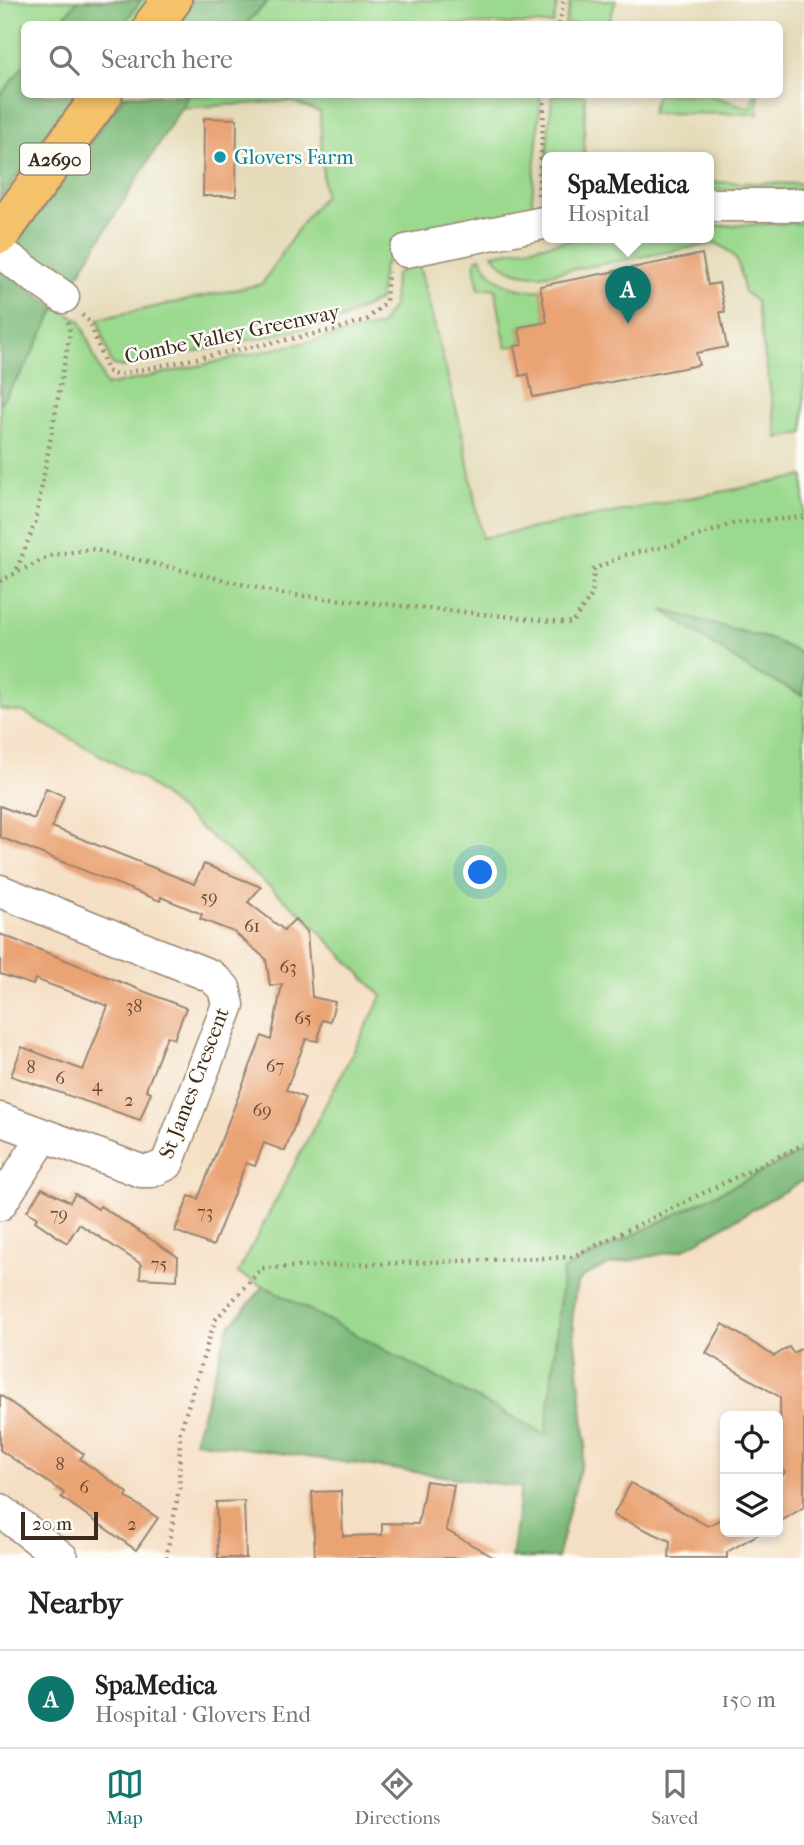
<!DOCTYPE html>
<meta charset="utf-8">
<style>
body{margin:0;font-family:"IM FELL French Canon",serif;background:#f6f6f6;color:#222}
.controls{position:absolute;right:21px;bottom:21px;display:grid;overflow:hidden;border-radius:10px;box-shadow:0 4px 10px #0003}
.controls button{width:63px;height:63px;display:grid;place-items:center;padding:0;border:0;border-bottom:2px solid #e0e0e0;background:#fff;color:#222;font:35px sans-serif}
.scale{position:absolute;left:21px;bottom:18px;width:77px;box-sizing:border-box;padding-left:7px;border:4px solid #3b2a1e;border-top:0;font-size:19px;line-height:24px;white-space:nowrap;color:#3b2a1e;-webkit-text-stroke:5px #fdfcf7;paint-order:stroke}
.you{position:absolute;left:481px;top:873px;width:24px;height:24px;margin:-18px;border:5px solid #fff;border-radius:50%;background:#1a73e8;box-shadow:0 0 0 10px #1a73e833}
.badge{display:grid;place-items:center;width:46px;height:46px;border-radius:50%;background:#0f766e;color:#fff;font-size:23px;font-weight:700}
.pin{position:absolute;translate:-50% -58px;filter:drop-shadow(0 2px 4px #0008)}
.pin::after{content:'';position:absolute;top:37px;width:24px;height:21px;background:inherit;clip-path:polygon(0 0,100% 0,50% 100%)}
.popup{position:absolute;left:542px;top:152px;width:172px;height:91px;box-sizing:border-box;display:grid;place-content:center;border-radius:10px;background:#fff;filter:drop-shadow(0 2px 5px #0005);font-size:23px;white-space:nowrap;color:#767676}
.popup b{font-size:26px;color:#222}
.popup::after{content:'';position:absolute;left:50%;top:100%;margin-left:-14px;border:14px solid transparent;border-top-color:#fff}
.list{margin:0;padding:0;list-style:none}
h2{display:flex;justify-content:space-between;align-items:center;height:91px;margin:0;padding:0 28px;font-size:30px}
h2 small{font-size:23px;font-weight:400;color:#767676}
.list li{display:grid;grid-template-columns:46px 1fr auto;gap:21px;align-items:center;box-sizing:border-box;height:98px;padding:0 28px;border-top:2px solid #e0e0e0}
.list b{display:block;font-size:26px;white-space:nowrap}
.list p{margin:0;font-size:23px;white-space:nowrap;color:#767676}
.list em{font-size:23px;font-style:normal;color:#767676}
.icon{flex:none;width:38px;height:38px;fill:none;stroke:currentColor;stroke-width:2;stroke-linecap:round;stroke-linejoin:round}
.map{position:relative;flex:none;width:804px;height:1558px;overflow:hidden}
.search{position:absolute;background:#fff;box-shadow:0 4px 10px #0003;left:21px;right:21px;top:21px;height:77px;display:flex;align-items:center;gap:18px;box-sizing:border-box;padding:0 24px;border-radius:10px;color:#767676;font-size:26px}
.sheet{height:189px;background:#fff}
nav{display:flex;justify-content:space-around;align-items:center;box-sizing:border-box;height:98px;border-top:2px solid #e0e0e0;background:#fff;font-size:19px;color:#767676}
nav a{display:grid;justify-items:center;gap:4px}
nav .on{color:#0f766e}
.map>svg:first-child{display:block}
</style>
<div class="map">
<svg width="804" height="1558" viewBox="0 0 804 1558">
<rect width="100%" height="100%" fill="#fdfcf7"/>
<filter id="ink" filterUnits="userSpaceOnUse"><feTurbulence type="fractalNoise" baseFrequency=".0143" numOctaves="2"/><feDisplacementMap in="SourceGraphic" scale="14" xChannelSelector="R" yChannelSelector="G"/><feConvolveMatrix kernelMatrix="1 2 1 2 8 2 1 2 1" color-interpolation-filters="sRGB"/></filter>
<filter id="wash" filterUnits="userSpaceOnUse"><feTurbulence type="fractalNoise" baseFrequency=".00686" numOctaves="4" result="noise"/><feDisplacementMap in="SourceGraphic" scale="28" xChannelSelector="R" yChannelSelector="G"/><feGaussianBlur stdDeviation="1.57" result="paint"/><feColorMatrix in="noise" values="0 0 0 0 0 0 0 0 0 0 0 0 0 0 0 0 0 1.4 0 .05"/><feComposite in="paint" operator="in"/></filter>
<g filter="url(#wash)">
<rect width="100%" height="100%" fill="#f5dfc4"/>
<path fill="#e5dbba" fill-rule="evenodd" d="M269 0H804V482L457 547 72 501 80 320 70 288 189 95 780 94V24H246ZM548 158H708V238H548Z"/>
<g fill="#9bd98e" stroke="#6b8256" stroke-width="2">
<path d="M0 0H194L176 24H24V94L125 95 13 247 0 238Z"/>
<path d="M269 0H558L553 24H246Z"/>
<path d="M571 0H616L608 24H565Z"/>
<path d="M657 94 709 95 750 108 754 95H758V114L651 113Z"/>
<path d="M189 95H541L531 210 401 237 383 268 379 300 336 322 122 367 111 364 98 319 262 284 302 223 324 196 320 112 290 101 181 108Z"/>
<path d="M552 95H585L584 154 602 158H548L547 208 542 209Z"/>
<path d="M708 182 804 184V190H709Z"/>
<path d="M804 223V433L778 438 756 301 744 292C740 267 740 255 716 243L542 275C521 275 505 272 493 254L583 238H708L709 226Z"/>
<path d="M481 257C490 282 516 292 541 290L547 322 519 327 522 345 506 347 495 288 479 289 475 271 476 259Z"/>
<path d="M418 262 462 432 482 538 804 476V655L773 640 665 611 752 671 804 696V1151L563 1270 546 1435 238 1273 382 996 303 915 143 779 23 712 0 709V403L24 369 56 308 80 320 106 386 380 326 393 306 395 276 409 264Z"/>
</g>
<g fill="#7cb979" stroke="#5c724c" stroke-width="2">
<path d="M78 0H141L124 24H58Z"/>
<path d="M194 0H269L246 24H176Z"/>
<path d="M24 65V94L74 95 0 199V96Z"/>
<path d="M125 95H189L70 288 13 247Z"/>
<path d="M0 268 56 308 24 369 0 403Z"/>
<path d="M662 610 773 640 804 655V696L752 671Z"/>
<path d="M804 1151V1180L682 1250 608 1265 584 1276 577 1283 572 1313 586 1445 557 1558H511L521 1487 194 1441 228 1328 264 1286 546 1435 563 1270Z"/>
</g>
<g id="blocks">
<g fill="#eaa373">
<path d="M204 118 237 119 236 196H203Z"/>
<path d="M702 254 708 285 719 283 725 312H720L727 347 696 353 699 365 533 397 528 374 520 376 514 346 522 345 519 327 547 322 540 286Z"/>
<path d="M46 788 64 796 52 827 194 884 204 864 261 887 248 902 284 930 295 919 307 932 312 997 335 1002 330 1022 322 1020 318 1041 306 1039 286 1090 305 1098 285 1151 264 1143 255 1166 246 1163 213 1246 175 1231 189 1196 198 1199 262 1036 271 1040 282 984 270 986 266 959 234 932 200 919 202 914 161 897 160 901 0 837V806L34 819Z"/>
<path d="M0 934 186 1008 174 1039 167 1036 146 1090 151 1092 140 1120 11 1076 22 1047 83 1070 108 1006 35 979 33 985 0 974Z"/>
<path d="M42 1188 70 1202 75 1194 98 1209 100 1206 178 1257 177 1280 140 1278 141 1264 79 1224 67 1243 35 1221 37 1218 27 1211Z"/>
<path d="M723 1324 774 1356 789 1347 793 1353 804 1347V1507L778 1523V1483L785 1472 781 1466 780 1397 706 1353Z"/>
<path d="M0 1395 84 1454 80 1459 128 1493 126 1497 158 1518 136 1550 61 1497 64 1493 0 1450Z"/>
<path d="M426 1481 454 1485 446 1530 495 1558H315L312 1492 341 1491 343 1536 382 1535V1523L418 1524Z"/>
<path d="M631 1483 708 1526 725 1517V1532H762L727 1552V1558H669L670 1541 613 1515Z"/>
<path d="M244 1501 246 1558H218L216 1502Z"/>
</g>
</g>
</g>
<g filter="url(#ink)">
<use href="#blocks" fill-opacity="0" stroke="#988471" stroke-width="2"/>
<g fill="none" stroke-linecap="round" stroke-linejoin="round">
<defs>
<g id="minor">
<path d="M708 205H804"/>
<path d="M406 251 548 222"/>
<path d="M0 252 63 297"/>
<path d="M0 891 211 976 224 988 228 1005 167 1164 152 1171H141L0 1119"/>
<path d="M0 1204 44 1136"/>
<path d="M0 1510 62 1558"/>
</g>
<g id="major">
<path d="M154 24 172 0"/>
<path d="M0 234 103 94"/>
</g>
</defs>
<use href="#minor" stroke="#988471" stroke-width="35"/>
<use href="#major" stroke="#988471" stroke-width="42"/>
<g stroke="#988471" stroke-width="4.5" stroke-dasharray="2 5" stroke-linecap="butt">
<path d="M559 24 564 0"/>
<path d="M538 195 545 94"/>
<path d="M82 315 90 322 107 371 116 375 338 329 368 319 386 302 388 272"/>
<path d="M17 569 35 523 70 333 68 322"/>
<path d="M0 581 52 555 91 549 284 594 572 623 592 595 594 569 625 555 672 545 735 523 804 517"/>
<path d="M166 1558 179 1489 180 1432 215 1320 262 1268 572 1257 804 1144"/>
</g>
<use href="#minor" stroke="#fff" stroke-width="32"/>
<use href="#major" stroke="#f3c26a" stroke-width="38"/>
</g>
</g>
<circle fill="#0f9aa8" stroke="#fdfcf7" stroke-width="2.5" cx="220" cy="157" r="7"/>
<g text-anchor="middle" stroke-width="5" stroke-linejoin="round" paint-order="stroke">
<g font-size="18" fill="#674833">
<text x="209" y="903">59</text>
<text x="252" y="932">61</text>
<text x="288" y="973">63</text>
<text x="134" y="1012">38</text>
<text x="303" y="1024">65</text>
<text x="275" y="1072">67</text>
<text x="31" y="1073">8</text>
<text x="60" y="1084">6</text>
<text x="97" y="1091">4</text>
<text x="129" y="1106">2</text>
<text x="262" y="1116">69</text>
<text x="205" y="1218">73</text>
<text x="59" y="1220">79</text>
<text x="159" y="1270">75</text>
<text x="60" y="1470">8</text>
<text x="84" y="1493">6</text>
<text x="132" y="1530">2</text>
</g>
<rect fill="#fdfcf7" stroke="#75695f" stroke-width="2" x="20" y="143.5" width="70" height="31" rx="5"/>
<g font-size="19" font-weight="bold" fill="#3b2a1e">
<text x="55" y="166">A2690</text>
</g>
<g font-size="21" fill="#0d838f" stroke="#fdfcf7" text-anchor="start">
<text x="234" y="164">Glovers Farm</text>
</g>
<g font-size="21" fill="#3b2a1e" stroke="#fdfcf7">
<text transform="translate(232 334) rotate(-12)" y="7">Combe Valley Greenway</text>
<text transform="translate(194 1083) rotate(-69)" y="7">St James Crescent</text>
</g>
</g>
</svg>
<div class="controls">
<button><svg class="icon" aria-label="locate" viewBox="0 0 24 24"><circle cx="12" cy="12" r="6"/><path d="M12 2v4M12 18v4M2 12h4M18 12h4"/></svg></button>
<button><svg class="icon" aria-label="layers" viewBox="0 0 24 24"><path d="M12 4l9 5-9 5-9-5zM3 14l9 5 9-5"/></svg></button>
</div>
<div class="scale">20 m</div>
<div class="you"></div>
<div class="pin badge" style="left:628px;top:324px">A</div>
<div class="popup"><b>SpaMedica</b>Hospital</div>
<div class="search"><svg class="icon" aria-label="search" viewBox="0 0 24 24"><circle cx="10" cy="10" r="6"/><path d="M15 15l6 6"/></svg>Search here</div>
</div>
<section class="sheet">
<h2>Nearby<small></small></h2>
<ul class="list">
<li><span class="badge">A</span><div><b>SpaMedica</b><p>Hospital · Glovers End</p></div><em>150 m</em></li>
</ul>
</section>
<nav>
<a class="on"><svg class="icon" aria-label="map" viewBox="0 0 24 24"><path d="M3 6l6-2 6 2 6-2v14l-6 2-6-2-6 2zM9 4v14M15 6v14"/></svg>Map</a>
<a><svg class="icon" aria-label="directions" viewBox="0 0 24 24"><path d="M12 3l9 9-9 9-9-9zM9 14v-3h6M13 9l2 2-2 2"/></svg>Directions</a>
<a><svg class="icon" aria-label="saved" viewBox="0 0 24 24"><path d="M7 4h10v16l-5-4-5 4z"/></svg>Saved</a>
</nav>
